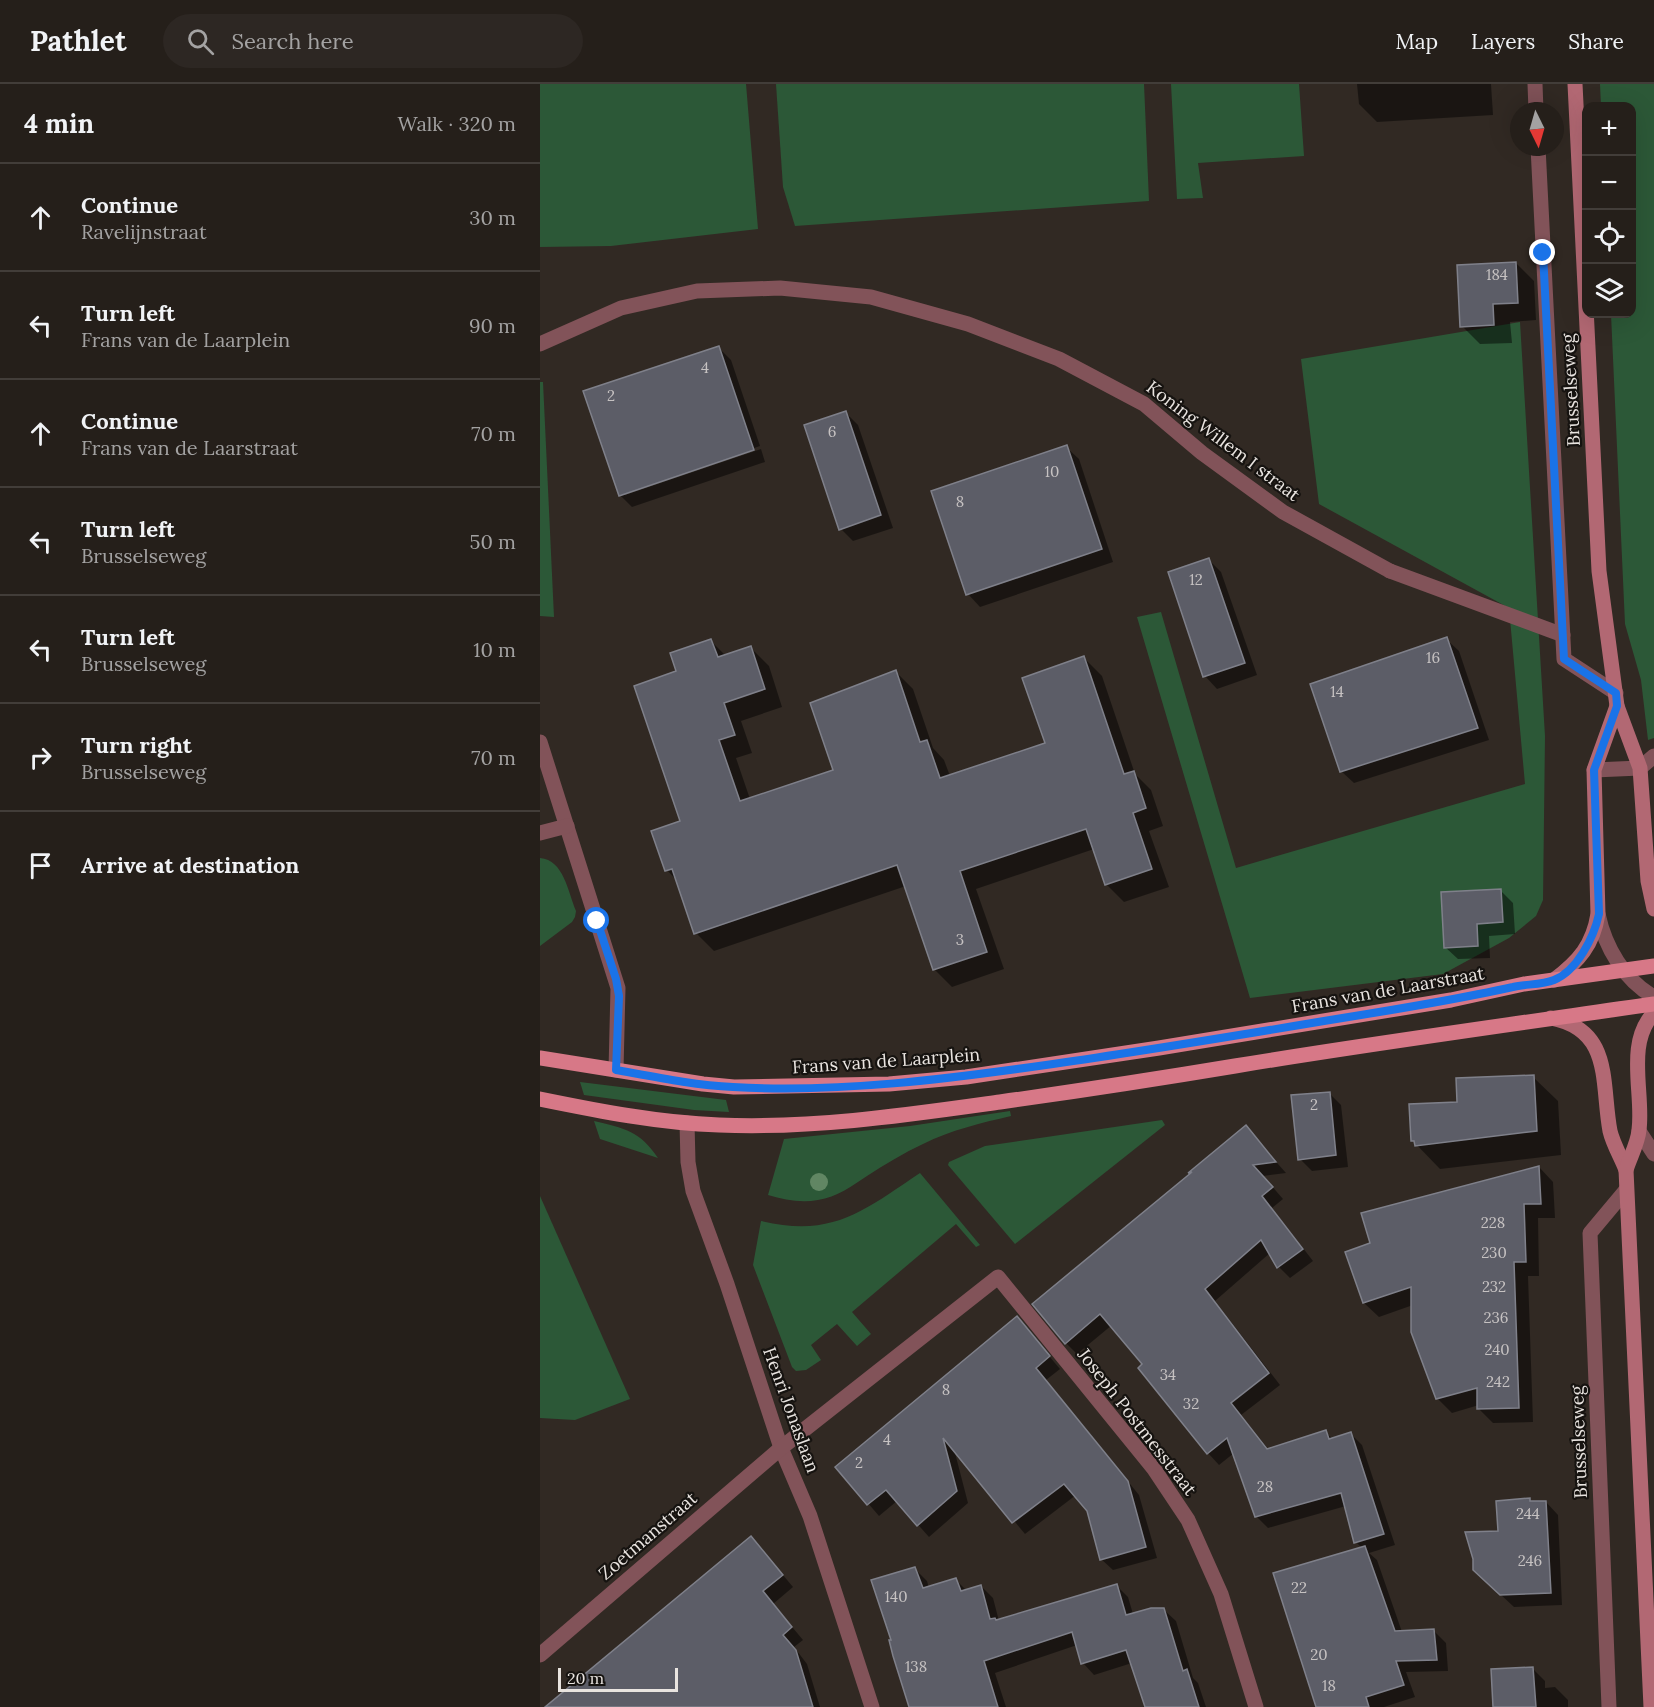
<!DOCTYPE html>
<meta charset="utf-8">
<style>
body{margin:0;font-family:Lora,serif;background:#2d2723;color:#f1f3f6}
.controls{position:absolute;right:18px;top:18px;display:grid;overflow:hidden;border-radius:12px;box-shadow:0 6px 24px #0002}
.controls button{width:54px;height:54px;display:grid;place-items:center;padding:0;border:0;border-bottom:2px solid #423d39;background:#251f1a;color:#f1f3f6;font:30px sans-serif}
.compass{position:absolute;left:970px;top:18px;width:54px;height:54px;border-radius:50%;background:#251f1a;box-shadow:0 6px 24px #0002;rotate:175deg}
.scale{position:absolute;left:18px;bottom:15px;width:120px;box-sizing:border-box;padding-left:6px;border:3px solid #e9e4e0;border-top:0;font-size:16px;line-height:21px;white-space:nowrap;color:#e9e4e0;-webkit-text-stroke:4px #161310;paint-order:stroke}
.stop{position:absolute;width:18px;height:18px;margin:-14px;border:4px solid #1a73e8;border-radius:50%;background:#fff}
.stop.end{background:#1a73e8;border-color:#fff;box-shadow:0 2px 6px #0008}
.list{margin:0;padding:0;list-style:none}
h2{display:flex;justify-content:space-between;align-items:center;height:78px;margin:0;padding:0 24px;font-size:26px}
h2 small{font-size:20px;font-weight:400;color:#a3a2a2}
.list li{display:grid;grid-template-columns:39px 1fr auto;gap:18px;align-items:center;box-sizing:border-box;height:108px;padding:0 24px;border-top:2px solid #423d39}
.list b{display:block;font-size:22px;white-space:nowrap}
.list p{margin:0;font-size:20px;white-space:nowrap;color:#a3a2a2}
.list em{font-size:20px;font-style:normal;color:#a3a2a2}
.icon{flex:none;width:33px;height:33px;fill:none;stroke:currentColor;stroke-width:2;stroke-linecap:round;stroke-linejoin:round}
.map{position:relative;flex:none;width:1114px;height:1623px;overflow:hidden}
header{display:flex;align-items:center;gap:36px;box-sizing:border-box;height:84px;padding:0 30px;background:#251f1a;border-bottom:2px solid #423d39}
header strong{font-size:28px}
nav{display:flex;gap:33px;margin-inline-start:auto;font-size:21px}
.search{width:420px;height:54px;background:#2d2723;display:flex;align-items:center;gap:15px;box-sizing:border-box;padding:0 21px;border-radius:33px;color:#a3a2a2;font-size:22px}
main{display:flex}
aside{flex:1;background:#251f1a}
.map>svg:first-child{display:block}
</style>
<header>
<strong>Pathlet</strong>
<div class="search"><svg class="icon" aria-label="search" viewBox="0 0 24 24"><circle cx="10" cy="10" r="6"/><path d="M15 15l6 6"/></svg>Search here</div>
<nav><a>Map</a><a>Layers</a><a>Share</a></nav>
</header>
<main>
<aside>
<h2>4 min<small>Walk · 320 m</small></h2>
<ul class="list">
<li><svg class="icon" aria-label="ahead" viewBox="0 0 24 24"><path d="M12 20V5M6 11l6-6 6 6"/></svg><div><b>Continue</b><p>Ravelijnstraat</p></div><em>30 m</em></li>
<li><svg class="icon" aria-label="left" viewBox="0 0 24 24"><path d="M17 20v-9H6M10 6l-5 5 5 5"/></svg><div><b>Turn left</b><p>Frans van de Laarplein</p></div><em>90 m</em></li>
<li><svg class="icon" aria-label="ahead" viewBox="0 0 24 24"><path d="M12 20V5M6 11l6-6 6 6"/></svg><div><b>Continue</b><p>Frans van de Laarstraat</p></div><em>70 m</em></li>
<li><svg class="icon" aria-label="left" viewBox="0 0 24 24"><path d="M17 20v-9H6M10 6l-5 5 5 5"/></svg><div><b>Turn left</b><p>Brusselseweg</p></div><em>50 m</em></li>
<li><svg class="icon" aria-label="left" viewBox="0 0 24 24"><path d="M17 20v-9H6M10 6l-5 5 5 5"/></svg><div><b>Turn left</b><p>Brusselseweg</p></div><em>10 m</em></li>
<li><svg class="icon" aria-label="right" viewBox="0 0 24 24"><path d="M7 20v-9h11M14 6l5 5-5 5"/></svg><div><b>Turn right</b><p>Brusselseweg</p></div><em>70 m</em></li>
<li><svg class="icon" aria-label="arrive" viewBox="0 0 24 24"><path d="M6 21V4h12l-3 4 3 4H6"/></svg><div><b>Arrive at destination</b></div></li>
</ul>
</aside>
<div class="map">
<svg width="1114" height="1623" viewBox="0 0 1114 1623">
<rect width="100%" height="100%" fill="#312923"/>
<g fill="#2c5837">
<path d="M0 0H206L218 145 71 162 0 163Z"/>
<path d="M236 0H604L609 117 255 142 243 103Z"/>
<path d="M631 0H759L764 72 658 79 663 114 637 115Z"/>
<path d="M1060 0H1114V654L1108 656 1101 596 1085 540 1071 230H1092V22H1061Z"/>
<path d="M980 238 1005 652 1003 816 996 832 969 854 903 890 710 914 597 533 621 528 696 784 985 700 969 524 779 420 761 275Z"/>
<path d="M0 298H3L14 533 0 532Z"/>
<path d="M0 774C24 776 28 808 36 827L35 833 32 838 0 862Z"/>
<path d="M40 998 186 1016 189 1028 154 1026 44 1011Z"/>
<path d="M470 1027 471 1032C441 1039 411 1046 383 1060 364 1069 345 1080 327 1092 312 1102 297 1113 278 1116 261 1119 245 1116 228 1111L244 1055 370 1042Z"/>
<path d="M622 1036 625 1041 475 1160 408 1081 409 1078 445 1062Z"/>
<path d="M54 1037C84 1044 100 1047 118 1074L60 1055Z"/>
<path d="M380 1089 440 1161 436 1163 416 1140 312 1228 331 1250 317 1262 297 1240 271 1261 281 1276 266 1286 256 1287 252 1283 213 1181 221 1137C293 1154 323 1127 380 1089Z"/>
<path d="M0 1112 90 1315 35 1336 0 1334Z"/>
</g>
<g fill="#0007">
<path d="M817 0H951L953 31 837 38 819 20Z"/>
<path d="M976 179 994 197 996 236 970 238 972 259 940 260 922 242Z"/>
<path d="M178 263 191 276 220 362 85 408V411L221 365 225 378 92 423 80 411Z"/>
<path d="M306 329 318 341 353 444 313 457 301 445Z"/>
<path d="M526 363 539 375 573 478 440 523 428 510Z"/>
<path d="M669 476 681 488 717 591 677 605 665 592Z"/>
<path d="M906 555 919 567 949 656 814 699 801 687Z"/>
<path d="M171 557 186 572 211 564 229 582 242 623 201 637 212 669 196 674 210 715 295 687 355 587 373 605 393 664 404 676 410 692 506 660 544 574 562 592 595 690 611 706 623 742 609 747 629 803 584 818 566 800 554 765 436 805 464 885 412 903 394 885 366 802 174 867 156 849 138 798 127 786 142 738 138 588Z"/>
<path d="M961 807 973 819 975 850 949 852 950 874 918 875 905 863Z"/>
<path d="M993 993 1018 1017 1021 1071 900 1085 872 1056 919 1020Z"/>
<path d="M789 1009 801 1021 808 1083 772 1087 760 1075Z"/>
<path d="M705 1043 746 1089 723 1092 743 1115 732 1124 773 1177 750 1194 739 1183 730 1169 675 1217 740 1301 701 1331 729 1366 785 1348 793 1355 811 1350 822 1361 855 1461 829 1469 837 1476 862 1548 894 1547 906 1559 908 1587 866 1588 875 1613 844 1623H778L822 1464 816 1458 806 1422 728 1444 716 1432 694 1369 679 1381 668 1369 600 1284 604 1281 572 1241 537 1270 526 1259 652 1090 650 1089Z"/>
<path d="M999 1083 1013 1098 1015 1134H998L999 1192H988L993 1338 953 1339 939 1325V1321L912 1329 897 1314 873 1221 839 1233 824 1219 831 1160Z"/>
<path d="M477 1234 520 1285 506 1296 599 1411 617 1474 573 1486 561 1475 548 1427 536 1411 485 1450 414 1365 428 1419 389 1453 357 1417 339 1432 297 1383Z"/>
<path d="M990 1416 993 1419 1006 1418 1018 1431 1022 1521 974 1523 947 1498 960 1448Z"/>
<path d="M222 1466 253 1503 233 1520 263 1556 254 1563 267 1580 280 1623H6Z"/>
<path d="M375 1485 387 1497 389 1504 416 1496 427 1507 441 1502 453 1514 459 1537 576 1501 588 1513 593 1530 623 1525 636 1537 653 1594 658 1599 666 1623H606L592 1579 554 1591 543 1579 537 1561 455 1589 466 1623H370Z"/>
<path d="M993 1585 1005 1597V1604L1015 1603 1028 1616V1623H955Z"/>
</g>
<g fill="#5c5d67" stroke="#7f808a" stroke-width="1.5">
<path d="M976 178 978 219 953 220 954 241 920 243 917 181Z"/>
<path d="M179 262 214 366 79 412 43 307Z"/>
<path d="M306 327 341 431 299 446 264 341Z"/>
<path d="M527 361 562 465 426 511 391 407Z"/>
<path d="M669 474 705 579 663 593 628 488Z"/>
<path d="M907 553 938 644 800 688 770 600Z"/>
<path d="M171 555 178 573 211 562 225 605 184 619 195 651 179 656 200 717 293 686 270 619 356 586 380 658 387 656 400 694 505 659 482 594 544 572 584 690 594 687 606 724 593 729 612 785 565 801 546 745 420 787 447 868 393 886 357 781 154 850 132 785 125 787 111 747 140 737 94 602 136 587 130 569Z"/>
<path d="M961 805 963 838 937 840 938 862 904 864 901 808Z"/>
<path d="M994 991 997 1047 875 1062 874 1057H871L869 1020 917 1018 916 994Z"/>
<path d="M790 1008 796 1071 758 1076 751 1011Z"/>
<path d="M706 1041 736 1078 713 1081 733 1103 722 1112 763 1165 737 1184 721 1156 665 1205 729 1289 691 1319 727 1365 786 1346 789 1355 811 1348 844 1450 814 1459 801 1409 715 1433 687 1354 667 1370 598 1284 602 1280 560 1230 525 1260 492 1220 652 1088 648 1089Z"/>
<path d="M999 1082 1001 1120H984L986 1178H974L979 1324 937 1325V1304L896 1315 871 1248V1203L823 1219 805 1168 830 1159 821 1129Z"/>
<path d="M477 1232 510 1272 496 1284 588 1397 606 1463 560 1476 547 1427 524 1400 472 1439 403 1354 417 1407 377 1442 346 1406 327 1421 295 1383Z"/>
<path d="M990 1414V1417H1006L1011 1509 960 1511 933 1486V1475L925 1448 958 1447 956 1417Z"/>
<path d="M211 1452 243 1491 223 1507 252 1543 243 1551 256 1566 273 1623H5Z"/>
<path d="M825 1462 855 1547 894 1545 897 1576 856 1577 864 1601 826 1613 829 1623H776L733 1489Z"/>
<path d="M375 1483 383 1504 416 1494 421 1507 441 1501 450 1535 455 1534 456 1536 577 1500 586 1531 611 1524H624L643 1587 647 1585 659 1623H605L586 1566 541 1580 532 1548 444 1577 458 1623H369L353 1572 349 1556H351L331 1496Z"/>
<path d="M993 1583 996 1623H953L951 1585Z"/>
</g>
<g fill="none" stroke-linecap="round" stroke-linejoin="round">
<g stroke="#825359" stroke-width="15">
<path d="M0 260 81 224 157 207 240 204 331 213 428 240 519 275 604 320 662 369 743 428 850 487"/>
<path d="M1058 830C1065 863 1084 896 1114 913"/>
</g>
<g stroke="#825359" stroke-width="15">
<path d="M995 0 996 27"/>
<path d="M998 63 1024 575 1076 609"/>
<path d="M850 487 1023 551"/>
<path d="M0 658 78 904 76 986"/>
<path d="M1054 686 1100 684 1114 672"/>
<path d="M0 749 27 742"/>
<path d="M147 1039 148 1078 153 1107 187 1200 241 1364 270 1432 332 1623"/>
<path d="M1099 1047 1114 1070"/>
<path d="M0 1571 241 1364 458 1193 614 1385 648 1436 681 1510 716 1623"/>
<path d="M1069 1623 1050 1149 1086 1106"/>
</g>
<g stroke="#b26873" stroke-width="15">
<path d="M1035 0 1059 487 1077 622 1100 684 1108 797 1114 825"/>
<path d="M1014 896C1039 877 1053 861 1058 830L1054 686 1077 622"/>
<path d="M1011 934C1073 946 1061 999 1070 1047 1073 1060 1081 1073 1086 1086"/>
<path d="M1111 1623 1086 1086C1090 1073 1098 1059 1099 1046 1104 1010 1085 959 1114 929"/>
</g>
<g stroke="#d77887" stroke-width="15">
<path d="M0 974 163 1000 194 1003 349 1000 426 993 619 964 911 916 984 900 1114 882"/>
<path d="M0 1015C59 1027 119 1039 179 1041 273 1045 367 1031 460 1018 538 1007 617 995 695 982 834 959 974 940 1114 920"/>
</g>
</g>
<circle fill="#618663" cx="279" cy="1098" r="9"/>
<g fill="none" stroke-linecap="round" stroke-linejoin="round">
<path stroke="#1a73e8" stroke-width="8" d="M57 837 76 895 79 912 76 986C115 993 154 1001 193 1003 300 1009 408 995 513 980 604 967 694 952 784 937 847 927 910 917 973 903 985 900 1002 901 1014 896 1037 887 1054 853 1059 830L1054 686 1077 622 1076 609 1024 575 1003 169"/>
</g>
<g text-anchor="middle" stroke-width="4.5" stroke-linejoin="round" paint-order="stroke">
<g font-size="15" fill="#c6c2c2">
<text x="957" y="196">184</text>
<text x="165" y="289">4</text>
<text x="71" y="317">2</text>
<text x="292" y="353">6</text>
<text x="512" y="393">10</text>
<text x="420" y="423">8</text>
<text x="656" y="501">12</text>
<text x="893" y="579">16</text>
<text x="797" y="613">14</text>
<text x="420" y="861">3</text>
<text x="774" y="1026">2</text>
<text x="953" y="1144">228</text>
<text x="954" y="1174">230</text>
<text x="954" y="1208">232</text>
<text x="956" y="1239">236</text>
<text x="957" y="1271">240</text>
<text x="628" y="1296">34</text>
<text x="958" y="1303">242</text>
<text x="406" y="1311">8</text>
<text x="651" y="1325">32</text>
<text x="347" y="1361">4</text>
<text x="319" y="1384">2</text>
<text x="725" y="1408">28</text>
<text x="988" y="1435">244</text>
<text x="990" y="1482">246</text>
<text x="759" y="1509">22</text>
<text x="356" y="1518">140</text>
<text x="779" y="1576">20</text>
<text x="376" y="1588">138</text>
<text x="789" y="1607">18</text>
</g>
<g font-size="18" fill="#e9e4e0" stroke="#161310">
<text transform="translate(1031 306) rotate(-93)" y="6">Brusselseweg</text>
<text transform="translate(683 357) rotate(37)" y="6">Koning Willem I straat</text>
<text transform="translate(848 906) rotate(-10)" y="6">Frans van de Laarstraat</text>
<text transform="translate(346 977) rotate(-4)" y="6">Frans van de Laarplein</text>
<text transform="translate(251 1326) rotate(70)" y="6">Henri Jonaslaan</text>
<text transform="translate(597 1338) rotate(52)" y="6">Joseph Postmesstraat</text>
<text transform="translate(1039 1358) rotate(-92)" y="6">Brusselseweg</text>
<text transform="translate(108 1452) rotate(-41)" y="6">Zoetmanstraat</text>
</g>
</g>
</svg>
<div class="controls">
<button>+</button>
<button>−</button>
<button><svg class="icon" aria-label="locate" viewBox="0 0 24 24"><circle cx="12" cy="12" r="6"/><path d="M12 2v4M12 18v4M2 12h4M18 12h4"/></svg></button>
<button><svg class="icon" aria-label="layers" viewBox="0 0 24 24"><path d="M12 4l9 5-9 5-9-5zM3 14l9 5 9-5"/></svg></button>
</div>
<svg class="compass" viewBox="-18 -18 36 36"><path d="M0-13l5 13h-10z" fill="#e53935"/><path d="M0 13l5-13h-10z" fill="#a3a2a2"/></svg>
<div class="scale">20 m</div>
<div class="stop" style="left:57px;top:837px"></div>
<div class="stop end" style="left:1003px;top:169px"></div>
</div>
</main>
